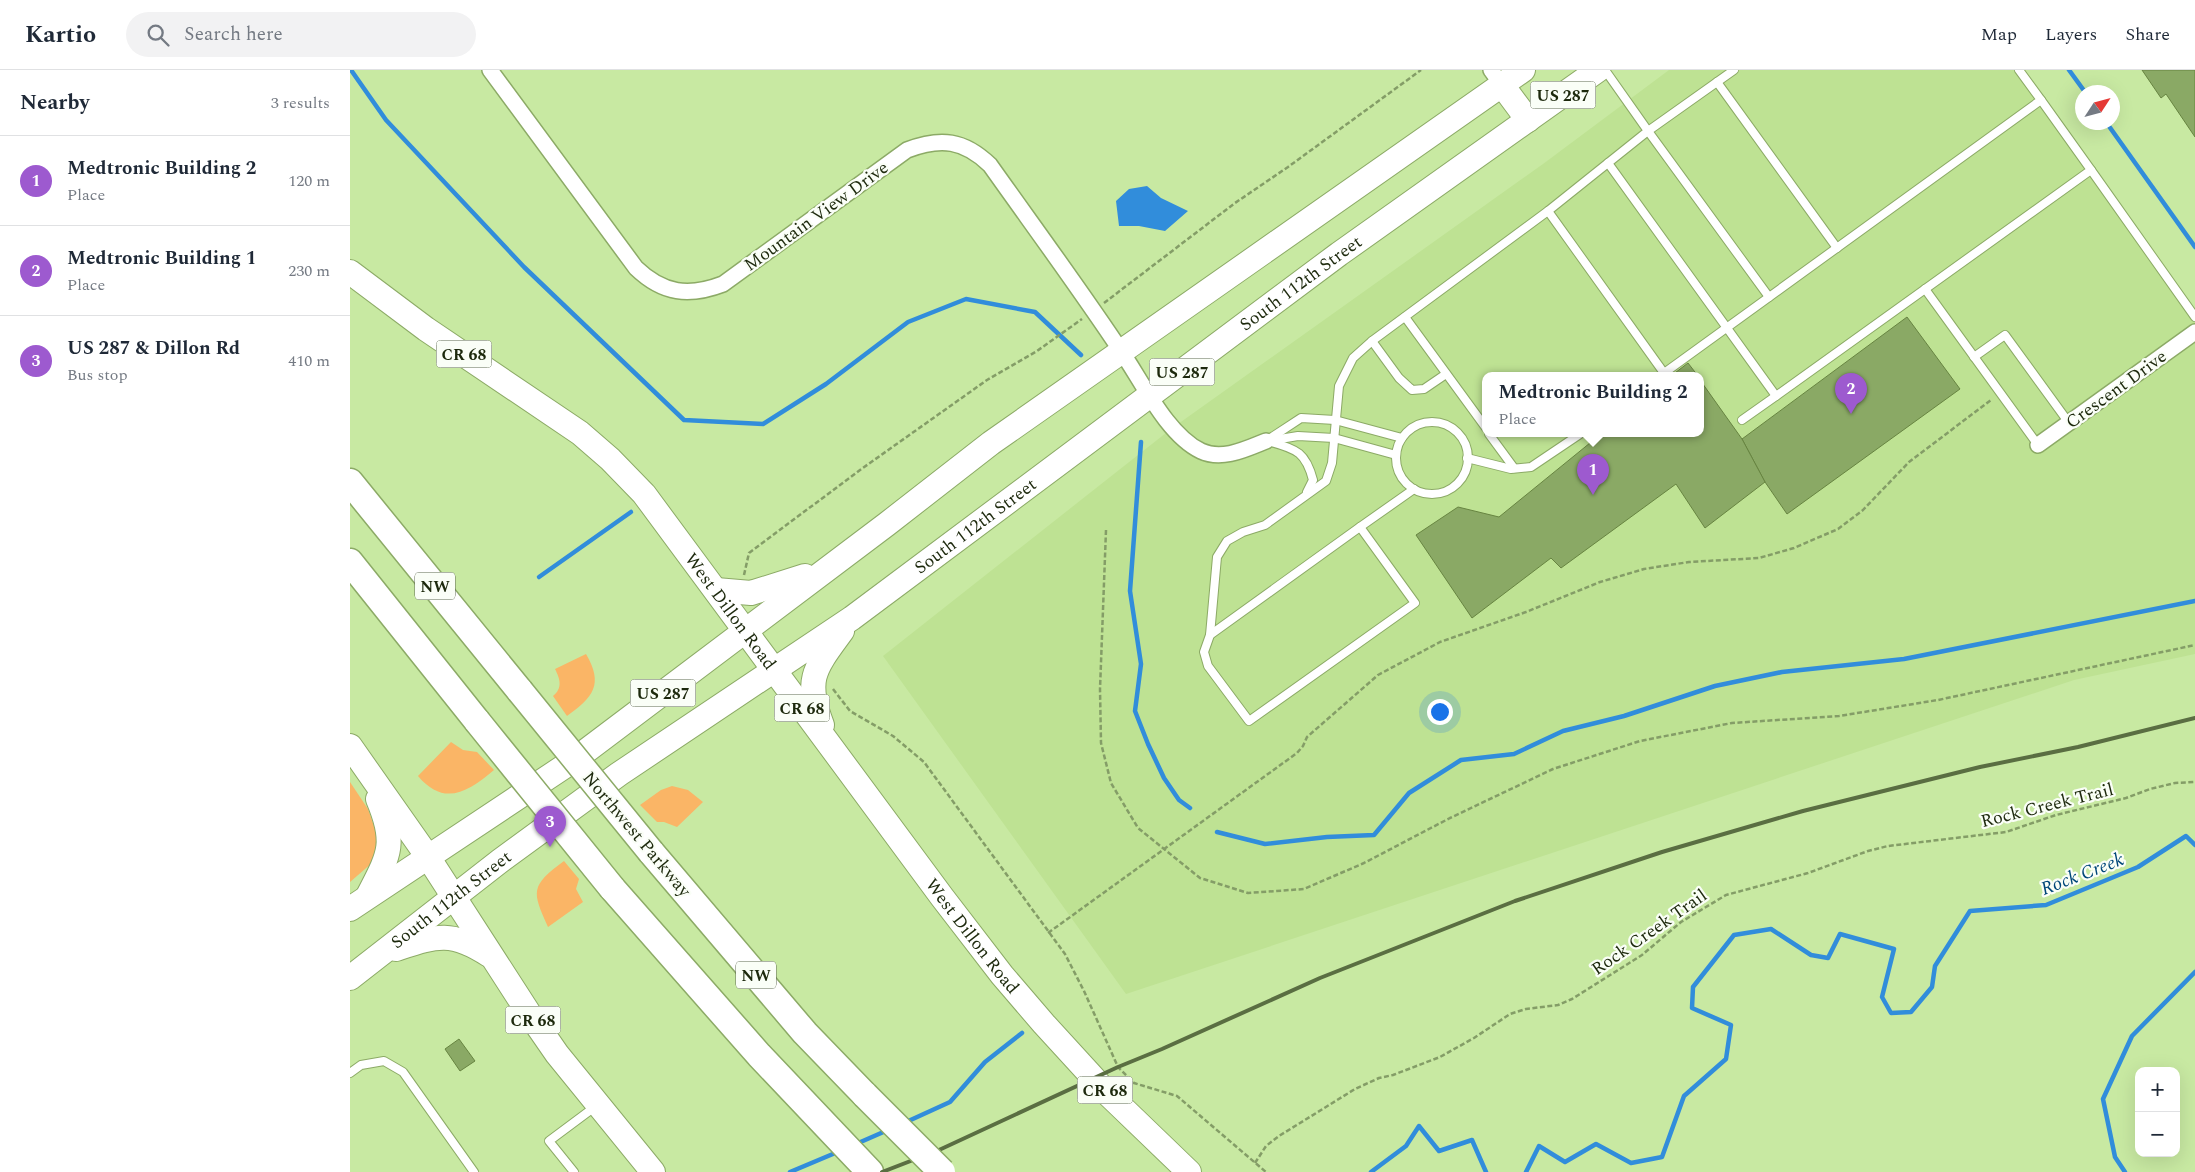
<!DOCTYPE html>
<meta charset="utf-8">
<style>
body{margin:0;font-family:Spectral,serif;background:#f2f2f3;color:#1f2937}
.controls{position:absolute;right:15px;bottom:15px;display:grid;overflow:hidden;border-radius:10px;box-shadow:0 5px 20px #0002}
.controls button{width:45px;height:45px;display:grid;place-items:center;padding:0;border:0;border-bottom:1px solid #e0e1e3;background:#fff;color:#1f2937;font:25px sans-serif}
.compass{position:absolute;left:1725px;top:15px;width:45px;height:45px;border-radius:50%;background:#fff;box-shadow:0 5px 20px #0002;rotate:54deg}
.you{position:absolute;left:1089px;top:641px;width:18px;height:18px;margin:-12px;border:4px solid #fff;border-radius:50%;background:#1a73e8;box-shadow:0 0 0 8px #1a73e833}
.badge{display:grid;place-items:center;width:32px;height:32px;border-radius:50%;background:#9d5acf;color:#fff;font-size:16px;font-weight:700}
.pin{position:absolute;translate:-50% -41px;filter:drop-shadow(0 1px 2px #0008)}
.pin::after{content:'';position:absolute;top:26px;width:18px;height:15px;background:inherit;clip-path:polygon(0 0,100% 0,50% 100%)}
.popup{position:absolute;left:1132px;top:302px;width:222px;height:65px;box-sizing:border-box;display:grid;place-content:center;border-radius:10px;background:#fff;filter:drop-shadow(0 1px 4px #0005);font-size:16px;white-space:nowrap;color:#747a83}
.popup b{font-size:19px;color:#1f2937}
.popup::after{content:'';position:absolute;left:50%;top:100%;margin-left:-10px;border:10px solid transparent;border-top-color:#fff}
.list{margin:0;padding:0;list-style:none}
h2{display:flex;justify-content:space-between;align-items:center;height:65px;margin:0;padding:0 20px;font-size:21px}
h2 small{font-size:16px;font-weight:400;color:#747a83}
.list li{display:grid;grid-template-columns:32px 1fr auto;gap:15px;align-items:center;box-sizing:border-box;height:90px;padding:0 20px;border-top:1px solid #e0e1e3}
.list b{display:block;font-size:19px;white-space:nowrap}
.list p{margin:0;font-size:16px;white-space:nowrap;color:#747a83}
.list em{font-size:16px;font-style:normal;color:#747a83}
.icon{flex:none;width:28px;height:28px;fill:none;stroke:currentColor;stroke-width:2;stroke-linecap:round;stroke-linejoin:round}
.map{position:relative;flex:none;width:1845px;height:1102px;overflow:hidden}
header{display:flex;align-items:center;gap:30px;box-sizing:border-box;height:70px;padding:0 25px;background:#fff;border-bottom:1px solid #e0e1e3}
header strong{font-size:24px}
nav{display:flex;gap:28px;margin-inline-start:auto;font-size:18px}
.search{width:350px;height:45px;background:#f2f2f3;display:flex;align-items:center;gap:12px;box-sizing:border-box;padding:0 18px;border-radius:28px;color:#747a83;font-size:19px}
main{display:flex}
aside{flex:1;background:#fff}
.map>svg:first-child{display:block}
</style>
<header>
<strong>Kartio</strong>
<div class="search"><svg class="icon" aria-label="search" viewBox="0 0 24 24"><circle cx="10" cy="10" r="6"/><path d="M15 15l6 6"/></svg>Search here</div>
<nav><a>Map</a><a>Layers</a><a>Share</a></nav>
</header>
<main>
<aside>
<h2>Nearby<small>3 results</small></h2>
<ul class="list">
<li><span class="badge">1</span><div><b>Medtronic Building 2</b><p>Place</p></div><em>120 m</em></li>
<li><span class="badge">2</span><div><b>Medtronic Building 1</b><p>Place</p></div><em>230 m</em></li>
<li><span class="badge">3</span><div><b>US 287 &amp; Dillon Rd</b><p>Bus stop</p></div><em>410 m</em></li>
</ul>
</aside>
<div class="map">
<svg width="1845" height="1102" viewBox="0 0 1845 1102">
<rect width="100%" height="100%" fill="#c8e9a2"/>
<path fill="#bee293" fill-rule="evenodd" d="M1319 0H1674L1845 240V584L1724 610 776 924 533 586 821 359 1193 94ZM1136 306H1350V364H1136Z"/>
<g fill="#fab566">
<path d="M236 584C254 615 243 627 217 646L203 626C213 618 210 609 205 599Z"/>
<path d="M101 672 113 680 127 682 144 700C118 722 94 737 68 706Z"/>
<path d="M0 712 18 739 28 767 22 793 0 812Z"/>
<path d="M322 716 338 720 353 732 327 757 314 752H307L290 735 311 720Z"/>
<path d="M214 791 229 809 226 819 233 832 198 857C182 821 180 816 214 791Z"/>
</g>
<path fill="#318ddb" d="M797 116 811 128 838 141 815 161 789 156H769L766 131 779 119Z"/>
<g fill="none" stroke-linecap="round" stroke-linejoin="round">
<g stroke="#318ddb" stroke-width="4.5">
<path d="M1 0 36 50 174 197 334 350 413 354 476 314 558 252 616 229 685 242 731 285"/>
<path d="M1719 0 1735 22"/>
<path d="M1756 52 1845 177"/>
<path d="M791 372 780 521 791 594 785 641 798 674 814 708 829 730 840 738"/>
<path d="M189 507 281 442"/>
<path d="M867 762 915 774 977 767 1024 765 1059 723 1111 690 1164 684 1213 661 1274 646 1365 616 1432 602 1554 589 1845 531"/>
<path d="M554 1053 600 1032 635 992 672 963"/>
<path d="M506 1074 538 1060"/>
<path d="M440 1102 490 1081"/>
<path d="M1021 1102 1056 1076 1069 1056 1089 1081 1122 1070 1136 1102"/>
<path d="M1176 1102 1189 1076 1215 1092 1246 1074 1281 1093 1312 1087 1334 1026 1376 989 1381 955 1342 938 1343 917 1384 865 1421 859 1461 885 1478 888 1490 864 1544 879 1532 927 1541 943 1561 942 1582 917 1585 896 1620 841 1696 835 1788 797 1836 766 1845 775"/>
<path d="M1775 1102 1765 1087 1753 1029 1782 966 1845 902"/>
</g>
</g>
<g fill="#8aa965" stroke="#678441">
<path d="M1792 0H1845V67L1816 24 1811 28Z"/>
<path d="M1557 247 1610 319 1437 444 1415 412 1392 369Z"/>
<path d="M1338 293 1348 306H1321Z"/>
<path d="M1350 310 1392 369 1415 412 1355 458 1326 414 1211 498 1201 488 1122 548 1066 465 1108 437 1149 447 1251 364H1350Z"/>
<path d="M109 969 125 991 110 1001 95 979Z"/>
</g>
<g fill="none" stroke-linecap="round" stroke-linejoin="round">
<defs>
<g id="lane">
<path d="M1384 0 1298 61 1419 227"/>
<path d="M1367 12 1487 178"/>
<path d="M1258 93 1426 326 1741 100 1691 30"/>
<path d="M1741 100 1845 247"/>
<path d="M1198 141 1314 303"/>
<path d="M1575 219 1688 375"/>
<path d="M1055 247 1136 358"/>
<path d="M1022 271 1049 308 1062 320 1074 319 1096 304"/>
<path d="M1624 287 1655 265 1719 353"/>
<path d="M1310 306 1691 30 1669 0"/>
<path d="M1392 350 1426 326"/>
<circle cx="1082" cy="388" r="36"/>
<path d="M1139 364 1164 398"/>
<path d="M916 371 951 348 985 350 1052 368"/>
<path d="M918 371 948 366 984 368 1046 385"/>
<path d="M921 372C947 379 956 383 963 410L957 422"/>
<path d="M1117 388 1161 399 1181 397 1230 364"/>
<path d="M1010 457 1065 533 899 651 858 596 854 582 860 565Z"/>
<path d="M1010 457 1064 419"/>
<path d="M860 565 867 487 877 471 893 462 915 455 976 411 982 393 989 316 1003 288 1022 271 1198 141 1298 61 1255 0"/>
<path d="M0 1003 11 995 34 991 53 1002 124 1102"/>
<path d="M224 1102 199 1071 246 1036"/>
</g>
<g id="street">
<path d="M140 0 286 198C313 224 339 227 373 214L557 80C591 67 614 70 640 95 684 157 729 218 771 281 792 311 817 365 851 381 872 391 896 379 916 371"/>
<path d="M1141 0 1152 15"/>
<path d="M1688 375 1845 262"/>
</g>
<g id="primary">
<path d="M1152 15 1178 50"/>
<path id="s1" d="M0 202 76 259 230 363 260 389 294 424 592 827 652 905 694 954 759 1025 839 1102"/>
<path d="M366 520 401 523 455 506"/>
<path d="M472 655C454 609 465 598 492 561"/>
<path d="M0 676 78 787 180 945 207 984 303 1102"/>
<path d="M18 826C39 785 47 774 28 729"/>
<path d="M0 839 224 690 537 454 641 373 1173 0"/>
<path d="M46 879C86 866 101 860 139 885"/>
<path id="s2" d="M0 908 150 791 269 704 502 548 989 184 1248 0"/>
</g>
<g id="highway">
<path d="M0 412 170 621"/>
<path d="M0 492 127 651"/>
<path d="M301 782 455 963 515 1025"/>
<path d="M262 818 409 985 520 1102"/>
</g>
</defs>
<use href="#lane" stroke="#8caa66" stroke-width="10"/>
<use href="#street" stroke="#8caa66" stroke-width="18"/>
<use href="#primary" stroke="#8caa66" stroke-width="26"/>
<use href="#highway" stroke="#8caa66" stroke-width="29"/>
<g stroke="#849d67" stroke-width="2.5" stroke-dasharray="5 2.5" stroke-linecap="butt">
<path d="M754 233 885 133 938 97 1071 0"/>
<path d="M756 460 750 619 751 673 761 713 788 758 850 808 898 823 954 819 1014 793 1100 748 1203 699 1290 671 1382 653 1489 646 1588 630 1845 575"/>
<path d="M394 505 399 483 510 400 637 310 687 281 732 249"/>
<path d="M483 619 500 641 543 666 574 692 715 884 734 921 768 997 784 1013 827 1026 916 1102"/>
<path d="M698 863 947 683 953 676 957 667 1028 605 1090 572 1176 542 1250 512 1294 499 1339 492 1409 488 1444 478 1488 459 1513 440 1559 392 1641 330"/>
<path d="M905 1093 916 1076 929 1066 1005 1019 1029 1008 1043 1005 1090 987 1124 968 1160 944 1176 939 1208 935 1222 929 1292 885 1331 852 1376 825 1458 803 1518 781 1538 776 1656 762 1706 745 1776 728 1800 719 1825 713 1845 712"/>
</g>
<use href="#lane" stroke="#fff" stroke-width="8"/>
<use href="#street" stroke="#fff" stroke-width="15"/>
<use href="#primary" stroke="#fff" stroke-width="24"/>
<use href="#highway" stroke="#fff" stroke-width="26"/>
<path stroke="#5a6e42" stroke-width="4" d="M532 1102 589 1080 768 997 812 979 970 908 1165 831 1312 782 1453 741 1630 697 1728 677 1845 648"/>
<defs>
<g id="highway-bridge">
<path d="M170 621 301 782"/>
<path d="M127 651 262 818"/>
<path d="M515 1025 592 1102"/>
</g>
</defs>
<use href="#highway-bridge" stroke="#8caa66" stroke-width="29" stroke-linecap="butt"/>
<use href="#highway-bridge" stroke="#fff" stroke-width="26"/>
</g>
<g text-anchor="middle" stroke-width="4.5" stroke-linejoin="round" paint-order="stroke">
<g fill="#fafef7" stroke="#5f6953" stroke-width="1">
<rect x="1180.5" y="11.5" width="65" height="27" rx="4"/>
<rect x="86.5" y="270.5" width="55" height="27" rx="4"/>
<rect x="799.5" y="288.5" width="65" height="27" rx="4"/>
<rect x="65" y="502.5" width="40" height="27" rx="4"/>
<rect x="280.5" y="609.5" width="65" height="27" rx="4"/>
<rect x="424.5" y="624.5" width="55" height="27" rx="4"/>
<rect x="386" y="891.5" width="40" height="27" rx="4"/>
<rect x="155.5" y="936.5" width="55" height="27" rx="4"/>
<rect x="727.5" y="1006.5" width="55" height="27" rx="4"/>
</g>
<g font-size="16" font-weight="bold" fill="#1d290d">
<text x="1213" y="31">US 287</text>
<text x="114" y="290">CR 68</text>
<text x="832" y="308">US 287</text>
<text x="85" y="522">NW</text>
<text x="313" y="629">US 287</text>
<text x="452" y="644">CR 68</text>
<text x="406" y="911">NW</text>
<text x="183" y="956">CR 68</text>
<text x="755" y="1026">CR 68</text>
</g>
<g font-size="18" fill="#1d290d" stroke="#fafef7">
<text transform="translate(466 146) rotate(-36)" y="6">Mountain View Drive</text>
<text dy="6" stroke="none"><textPath href="#s2" startOffset="1178">South 112th Street</textPath></text>
<text transform="translate(1766 319) rotate(-36)" y="6">Crescent Drive</text>
<text dy="6" stroke="none"><textPath href="#s2" startOffset="772">South 112th Street</textPath></text>
<text dy="6" stroke="none"><textPath href="#s1" startOffset="515">West Dillon Road</textPath></text>
<text transform="translate(1697 735) rotate(-14)" y="6">Rock Creek Trail</text>
<text transform="translate(287 764) rotate(50)" y="6">Northwest Parkway</text>
<text dy="6" stroke="none"><textPath href="#s2" startOffset="128">South 112th Street</textPath></text>
<text transform="translate(1299 862) rotate(-35)" y="6">Rock Creek Trail</text>
<text dy="6" stroke="none"><textPath href="#s1" startOffset="920">West Dillon Road</textPath></text>
</g>
<g font-size="19" font-style="italic" fill="#014779" stroke="#fafef7">
<text transform="translate(1732 803) rotate(-21)" y="7">Rock Creek</text>
</g>
</g>
</svg>
<div class="controls">
<button>+</button>
<button>−</button>
</div>
<svg class="compass" viewBox="-18 -18 36 36"><path d="M0-13l5 13h-10z" fill="#e53935"/><path d="M0 13l5-13h-10z" fill="#747a83"/></svg>
<div class="you"></div>
<div class="pin badge" style="left:1243px;top:425px">1</div>
<div class="popup"><b>Medtronic Building 2</b>Place</div>
<div class="pin badge" style="left:1501px;top:344px">2</div>
<div class="pin badge" style="left:200px;top:777px">3</div>
</div>
</main>
